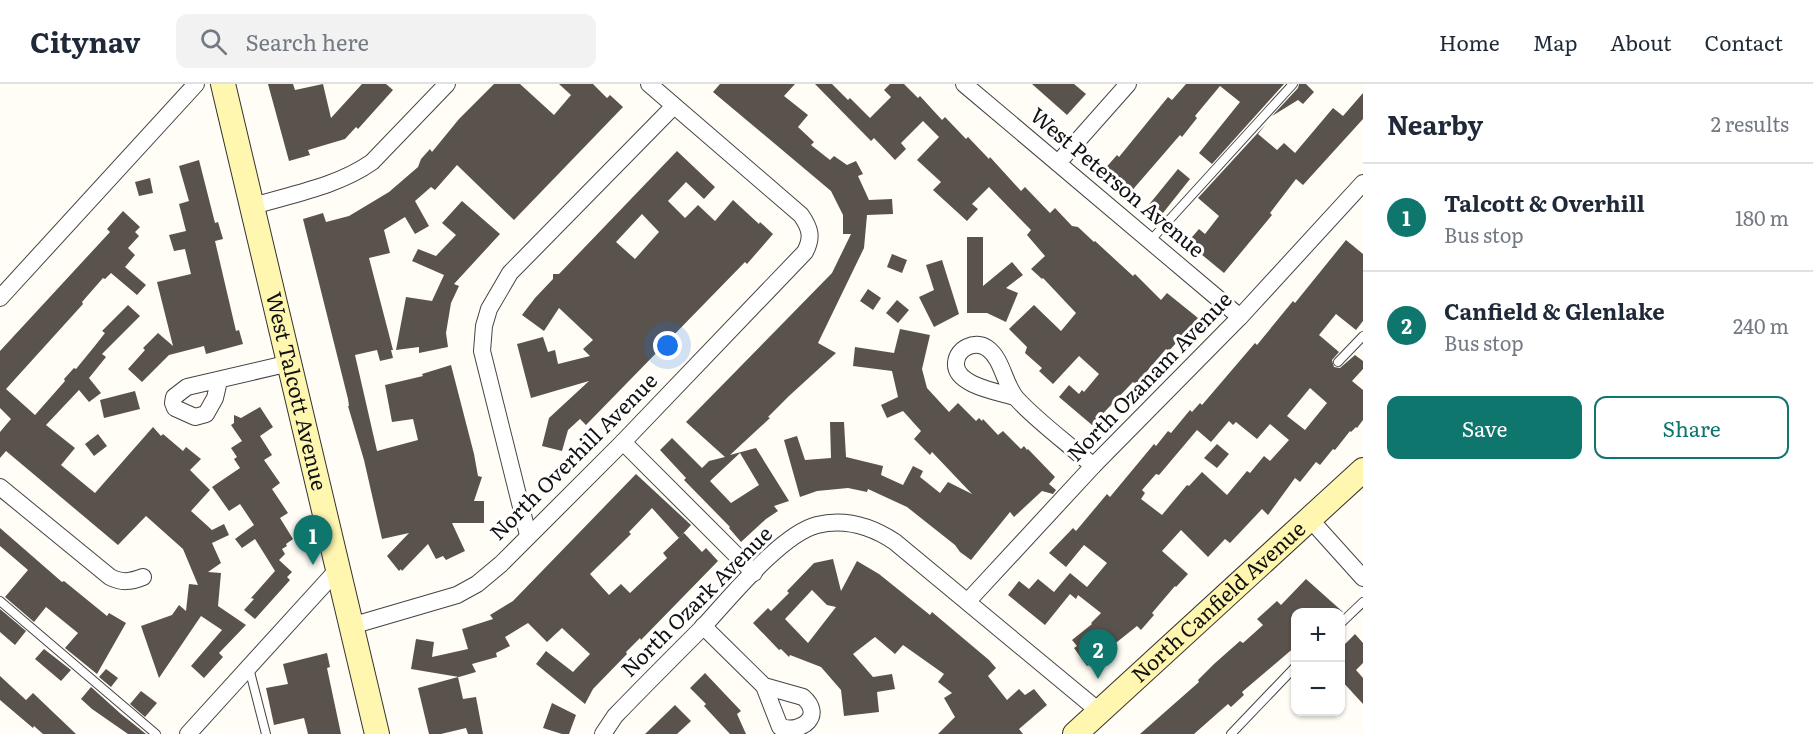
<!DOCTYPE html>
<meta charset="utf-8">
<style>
body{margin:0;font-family:Literata,serif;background:#f2f2f3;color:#1f2937}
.controls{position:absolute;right:18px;bottom:18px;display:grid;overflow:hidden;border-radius:12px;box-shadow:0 2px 4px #0004}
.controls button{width:54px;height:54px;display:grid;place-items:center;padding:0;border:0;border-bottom:2px solid #e0e1e3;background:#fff;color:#1f2937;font:30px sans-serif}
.you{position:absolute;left:668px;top:262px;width:21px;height:21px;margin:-15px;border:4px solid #fff;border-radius:50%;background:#1a73e8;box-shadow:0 0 0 9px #1a73e833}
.badge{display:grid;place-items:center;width:39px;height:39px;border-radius:50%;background:#0f766e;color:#fff;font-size:20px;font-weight:700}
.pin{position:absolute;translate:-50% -50px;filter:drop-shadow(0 2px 3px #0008)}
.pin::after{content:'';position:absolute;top:32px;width:21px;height:18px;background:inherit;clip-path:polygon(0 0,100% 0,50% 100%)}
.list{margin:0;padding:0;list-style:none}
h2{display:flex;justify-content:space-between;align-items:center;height:78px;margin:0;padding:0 24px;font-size:26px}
h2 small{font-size:20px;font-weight:400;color:#747a83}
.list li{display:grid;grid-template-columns:39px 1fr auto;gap:18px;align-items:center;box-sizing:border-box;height:108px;padding:0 24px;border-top:2px solid #e0e1e3}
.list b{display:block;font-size:22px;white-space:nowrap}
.list p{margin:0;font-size:20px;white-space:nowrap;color:#747a83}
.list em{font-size:20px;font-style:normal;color:#747a83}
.actions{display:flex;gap:12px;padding:18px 24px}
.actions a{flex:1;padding:14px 0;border:2px solid #0f766e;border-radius:12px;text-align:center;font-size:21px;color:#0f766e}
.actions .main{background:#0f766e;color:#fff}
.icon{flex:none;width:33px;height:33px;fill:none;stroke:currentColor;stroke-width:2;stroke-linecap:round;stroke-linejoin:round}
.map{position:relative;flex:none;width:1363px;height:650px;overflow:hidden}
header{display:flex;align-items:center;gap:36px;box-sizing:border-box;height:84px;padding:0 30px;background:#fff;border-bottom:2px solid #e0e1e3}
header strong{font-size:28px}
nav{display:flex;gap:33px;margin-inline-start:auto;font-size:21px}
.search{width:420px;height:54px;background:#f2f2f3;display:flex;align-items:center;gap:15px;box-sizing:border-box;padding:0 21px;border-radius:12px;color:#747a83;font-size:22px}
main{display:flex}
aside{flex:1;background:#fff}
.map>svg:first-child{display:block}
</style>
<header>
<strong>Citynav</strong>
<div class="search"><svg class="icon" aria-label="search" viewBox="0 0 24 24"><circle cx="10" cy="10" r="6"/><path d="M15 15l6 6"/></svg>Search here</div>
<nav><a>Home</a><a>Map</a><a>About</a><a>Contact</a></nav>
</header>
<main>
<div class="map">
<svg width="1363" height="650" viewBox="0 0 1363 650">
<rect width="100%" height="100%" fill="#fffdf5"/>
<g fill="#5a524d" fill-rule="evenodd">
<path d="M268 0H293L295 6 323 0 331 34 362 0H386L393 6 358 45 356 43 345 55 308 66 310 71 289 77Z"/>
<path d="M494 0H520L554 31 571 11 559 0H593L607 14 610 11 623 23 514 136 457 81 435 106 431 103 415 117 429 142 415 150 405 133 384 146 390 169 369 174 393 266H391L393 274 380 277 377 266 355 271 377 367 418 356 413 335 392 338 385 301 423 292 422 290 451 281 474 370 478 392 482 393 474 417H484V439H452L465 467 446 476 443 472 436 475 428 460 402 487 401 485 399 487 387 472 409 449 382 455 364 376 348 322H349L348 315 303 135 323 129 326 138 349 132 389 108 418 83 421 75 430 65 432 68 459 35Z"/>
<path d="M720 0H795L784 12 808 31 798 43 814 58 811 61 830 76 834 72 847 81 856 77 863 90 858 92 869 116 892 115 893 130 867 131 864 164 818 259 836 269 789 312 768 333 770 334 730 371 756 364 789 417 774 422 778 427 766 435 741 458 729 444 730 443 684 396 686 394 660 366 672 354 702 384 709 377 725 373 686 338 832 189 851 150H843V131L831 107 713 8ZM740 369 759 401 731 419 710 397Z"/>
<path d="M815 0H832L848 16 850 14 870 34 891 13 884 6 890 0H904L918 14 920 12 942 36 945 33 966 55 968 53 989 75 990 73 1021 107 1025 103 1050 129 1055 124 1072 142 1078 143 1094 158 1095 157 1133 192 1135 190 1161 216 1167 209 1198 234 1169 267 1166 265 1136 300 1133 298 1092 341 1059 313 1069 301 1079 310 1082 306 1084 308 1099 290 1079 272 1053 300 1039 287 1042 284 1025 269 1027 263 1009 245 1034 221 1061 247 1076 229 1043 194 1042 195 1031 185 1045 172 1027 151 1031 146 989 103 972 120 978 125 967 137 933 106 941 98 917 76 939 53 923 37 901 59 906 65 895 76 874 54 871 57Z"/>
<path d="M1032 0H1074L1086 10 1067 31Z"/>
<path d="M1186 0H1284L1212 80 1199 69 1240 18 1220 2 1195 32 1197 34 1182 53 1180 51 1129 110 1102 88 1117 71 1119 73 1168 13 1172 16Z"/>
<path d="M1299 0H1306L1314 8 1303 20 1298 16 1272 32 1298 4Z"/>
<path d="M1363 9V35L1303 101 1296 95 1270 129 1272 131 1224 189 1201 170 1200 171 1186 160 1199 145 1205 150 1219 132 1198 114 1266 40 1258 50 1277 66 1284 59 1295 69 1333 24 1343 32Z"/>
<path d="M677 67 715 103 704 115 686 98 668 117 685 134 698 121 715 137 733 116 759 140 760 138 773 150 747 180 745 178 586 341 580 335 568 346 562 367 542 362 549 334 589 297 531 314 517 260 543 253 548 268 555 266 558 280 590 272 583 265 593 256 559 224 544 247 522 231 535 214 553 195V190H559ZM642 130 659 148 635 175 616 158Z"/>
<path d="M199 76 215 139 218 138 223 155 215 157 236 247 239 246 243 260 206 270 204 262 169 271 142 298 128 285 145 266 143 264 158 249 173 262 157 198 191 190 185 165 174 167 169 151 186 147 179 120 189 117 179 82Z"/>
<path d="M1178 85 1190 95 1159 134 1147 123Z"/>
<path d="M150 94 153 109 139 112 135 98Z"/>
<path d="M462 117 500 150 454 200 459 202 451 219 446 249 448 263 419 269V263L396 266 406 213 432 217 444 191 412 177 418 165 436 172 456 151 442 139Z"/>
<path d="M123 127 140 143 135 148 139 152 128 164 135 171 125 183 146 201 137 211 111 189 105 195 103 194 82 218 83 220 6 305 35 331 65 297 64 295 74 284 76 285 94 263 105 249 102 247 128 221 140 232 102 270 106 273 89 294 101 309 89 318 79 306 46 341 75 364 61 381 95 409 153 343 161 352 163 350 183 367 186 363 201 375 190 386 210 406 191 427 212 446 224 440 229 451 212 459 221 479 208 488 221 489 218 522 246 541 219 569 223 573 204 594 191 582 222 546 201 532 159 594 141 542 172 531 179 521 186 527 189 500 198 501 183 465 146 432 118 461 6 367 0 374V348L11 335 0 324V267L110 148 107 145Z"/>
<path d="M967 153H983V202L1012 178 1023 191 1006 204 1018 209 1006 238 987 229H967Z"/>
<path d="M1346 156 1363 170V237L1356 246 1336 230 1319 251 1339 268 1332 276 1334 283 1340 284 1355 271 1363 277V285L1352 297 1363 306V336L1357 344 1356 343 1351 348 1350 347 1335 366 1333 365 1320 381 1316 378 1300 398 1295 394 1268 431 1262 425 1230 459 1225 455 1208 473 1181 446 1162 467 1188 490 1176 503 1175 502 1152 529 1154 531 1141 546 1137 542 1087 582 1074 564 1077 562 1072 556 1092 540 1091 539 1101 529 1078 511 1076 515 1070 510 1045 541 1008 511 1019 497 1029 505 1038 495 1054 508 1070 489 1087 503 1107 479 1084 461 1066 483 1049 469 1073 444 1076 447 1107 410 1110 413 1154 360 1156 362 1168 347 1171 349 1190 326 1192 328 1200 319 1202 321 1255 259 1257 261 1293 217 1295 219ZM1310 304 1327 319 1305 346 1287 332ZM1229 337 1233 341 1236 338 1257 355 1270 340 1289 356 1270 377 1264 372 1250 389 1247 387 1227 411 1202 388 1189 402 1187 401 1162 431 1141 415 1145 409 1142 406 1156 390 1159 391 1197 346 1211 358Z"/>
<path d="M892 170 907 176 902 189 887 183Z"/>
<path d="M942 176 959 230 934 243 919 213 934 206 926 181Z"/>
<path d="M868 205 881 214 873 226 860 217Z"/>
<path d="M897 216 909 226 898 239 886 229Z"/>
<path d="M900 245 930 251 922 285 927 304 949 328 958 319 976 337 979 334 982 337 983 335 998 351 1003 347 1021 365 1024 362 1027 366 1028 365 1055 393 1049 400 1056 406 1053 410 1042 407 1014 433 1010 428 971 476 960 468 955 461 907 423 868 405 867 408 848 404 817 407 800 413 784 356 797 352 805 376 831 374 830 338H844L846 373 883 382 881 391 903 401 913 382 923 387 920 393 940 409 948 398 972 410 932 368 930 371 914 355 921 347 903 327 887 334 881 321 898 313 892 287 853 282 855 263 894 269Z"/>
<path d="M135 307 140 325 104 334 100 316Z"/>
<path d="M260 323 273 343 260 352 272 371 264 376 280 399 272 405 288 429 280 434 293 455 286 460 287 462 282 465 285 470 279 476 292 488 287 493 290 496 255 535 244 526 254 515 251 514 275 487 255 455 242 464 235 455 254 441 240 420 229 427 212 403 240 384 234 375 237 373 231 364 242 357 231 341 234 339V331L241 334Z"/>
<path d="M98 350 107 362 94 372 85 360Z"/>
<path d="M1217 360 1229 370 1217 384 1204 374Z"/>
<path d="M636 390 691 441 679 454 652 424 629 448 631 450 590 490 609 511 621 500 630 509 667 474 663 469 684 449 702 468 706 464 718 477 641 556 640 554 626 568 627 570 593 605 585 620 536 580 546 567 573 588 590 570 562 544 547 558 528 539 505 553 510 562 496 569 497 573 472 580 476 588 459 593 411 585 416 555 434 558 432 573 468 565 462 545 493 535 490 531 513 517Z"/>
<path d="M0 444 62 498 64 497 107 532 109 529 126 539 97 590 65 564 78 549 46 523 34 538 5 513 28 486 0 462Z"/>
<path d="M833 475 841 507 857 477 879 490 930 531 932 528 989 576 996 584 988 592 1007 616 1019 605 1025 611 1034 605 1047 621 1019 645 1023 650H938L955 633 944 614 952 609 938 598 944 590 903 561 895 570 875 553 853 570 873 593 892 590 895 605 877 608 879 628 844 632 841 606 821 583 790 571 789 573 781 565 779 566 753 539 768 524 771 527 789 509 787 507 814 479ZM812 506 827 521 836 523 808 559 785 535Z"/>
<path d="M1306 495 1343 528H1296V562L1242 608 1244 611 1231 623 1228 620 1194 650H1140L1199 598 1198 596 1214 580 1240 557 1243 559 1263 541 1257 535 1277 517 1281 521Z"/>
<path d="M0 525 26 547 15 561 0 548Z"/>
<path d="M1355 550 1363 559V579L1356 586 1363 594V620L1341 596V564Z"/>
<path d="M44 565 71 586 61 597 35 575Z"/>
<path d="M327 569 330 583 327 584 341 650H308L304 634 274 641 266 604 288 600 283 580Z"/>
<path d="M106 585 118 594 111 603 99 593Z"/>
<path d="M705 589 741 627 737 630 746 650H730L704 622 706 620 690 604Z"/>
<path d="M0 592 26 616 33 609 76 650H43L34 642 33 644 0 616Z"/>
<path d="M458 593 463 615 476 613 483 650H468L466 644 441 650H429L418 604Z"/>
<path d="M91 603 121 630 146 650H128L92 625 81 615Z"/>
<path d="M141 607 157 619 145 633 130 620Z"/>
<path d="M552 619 576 631 569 650H562L543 644Z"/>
<path d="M675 621 691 637 677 650H645Z"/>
</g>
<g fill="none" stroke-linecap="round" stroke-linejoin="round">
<defs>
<g id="lane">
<path d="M1150 157 1293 0"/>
<path d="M1338 278 1363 252"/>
<path d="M0 517 156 650"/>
<path d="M1340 540 1363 518"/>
<path d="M249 584 266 650"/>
<path d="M1231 650 1296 582"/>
</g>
<g id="street">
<path d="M964 0 1240 233"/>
<path d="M1058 79 1128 0"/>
<path d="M253 122C293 110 338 102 372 78L447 0"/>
<path d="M0 214 196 0"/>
<path d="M219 297 215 314 206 330 195 333 175 324 173 319 174 313 187 303 290 279"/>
<path d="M1015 313C998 308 954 301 956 279 957 264 975 256 987 264 1003 275 1004 301 1017 315 1038 338 1070 361 1093 382"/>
<path d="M623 358 754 489"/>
<path d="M0 403 110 493C122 499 130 498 143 493"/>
<path d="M1309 434 1363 494"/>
<path d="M528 451 482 267 484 242 489 225 510 189 674 22"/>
<path d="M968 517 1093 382 1240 233 1363 99"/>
<path d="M351 542 457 511 477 500 501 480 623 358 805 168C813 153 810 144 801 131L649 0"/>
<path d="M703 542 764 602 780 643C803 650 824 631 803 613L764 602"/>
<path d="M188 650 339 484"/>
<path d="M603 650 615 632C644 602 673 573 702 544 728 516 781 450 817 441 846 434 871 442 895 458L1100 628"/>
</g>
<g id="secondary">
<path id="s1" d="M223 0 377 650"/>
<path id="s2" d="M1075 650 1363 386"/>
</g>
</defs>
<use href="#lane" stroke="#444" stroke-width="10"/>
<use href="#street" stroke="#444" stroke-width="18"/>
<use href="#secondary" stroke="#333" stroke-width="26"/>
<use href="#lane" stroke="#fff" stroke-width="8"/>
<use href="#street" stroke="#fff" stroke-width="16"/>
<use href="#secondary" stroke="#fff6b0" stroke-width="24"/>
</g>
<g text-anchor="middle" stroke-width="6" stroke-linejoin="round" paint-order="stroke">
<g font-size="21" fill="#111" stroke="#fff">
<text transform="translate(1117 99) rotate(40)" y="7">West Peterson Avenue</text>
<text transform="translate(1150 293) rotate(-46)" y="7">North Ozanam Avenue</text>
<text dy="7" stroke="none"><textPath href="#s1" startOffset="316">West Talcott Avenue</textPath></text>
<text transform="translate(574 373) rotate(-45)" y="7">North Overhill Avenue</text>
<text transform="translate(697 518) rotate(-45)" y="7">North Ozark Avenue</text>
<text dy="7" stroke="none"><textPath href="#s2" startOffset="195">North Canfield Avenue</textPath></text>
</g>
</g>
</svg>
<div class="controls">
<button>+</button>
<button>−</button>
</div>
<div class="you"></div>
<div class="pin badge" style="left:313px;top:481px">1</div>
<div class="pin badge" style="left:1098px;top:595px">2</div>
</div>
<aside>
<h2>Nearby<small>2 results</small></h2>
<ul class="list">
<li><span class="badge">1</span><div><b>Talcott &amp; Overhill</b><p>Bus stop</p></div><em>180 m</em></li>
<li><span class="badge">2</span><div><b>Canfield &amp; Glenlake</b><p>Bus stop</p></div><em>240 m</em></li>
</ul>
<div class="actions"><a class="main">Save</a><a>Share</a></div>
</aside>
</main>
